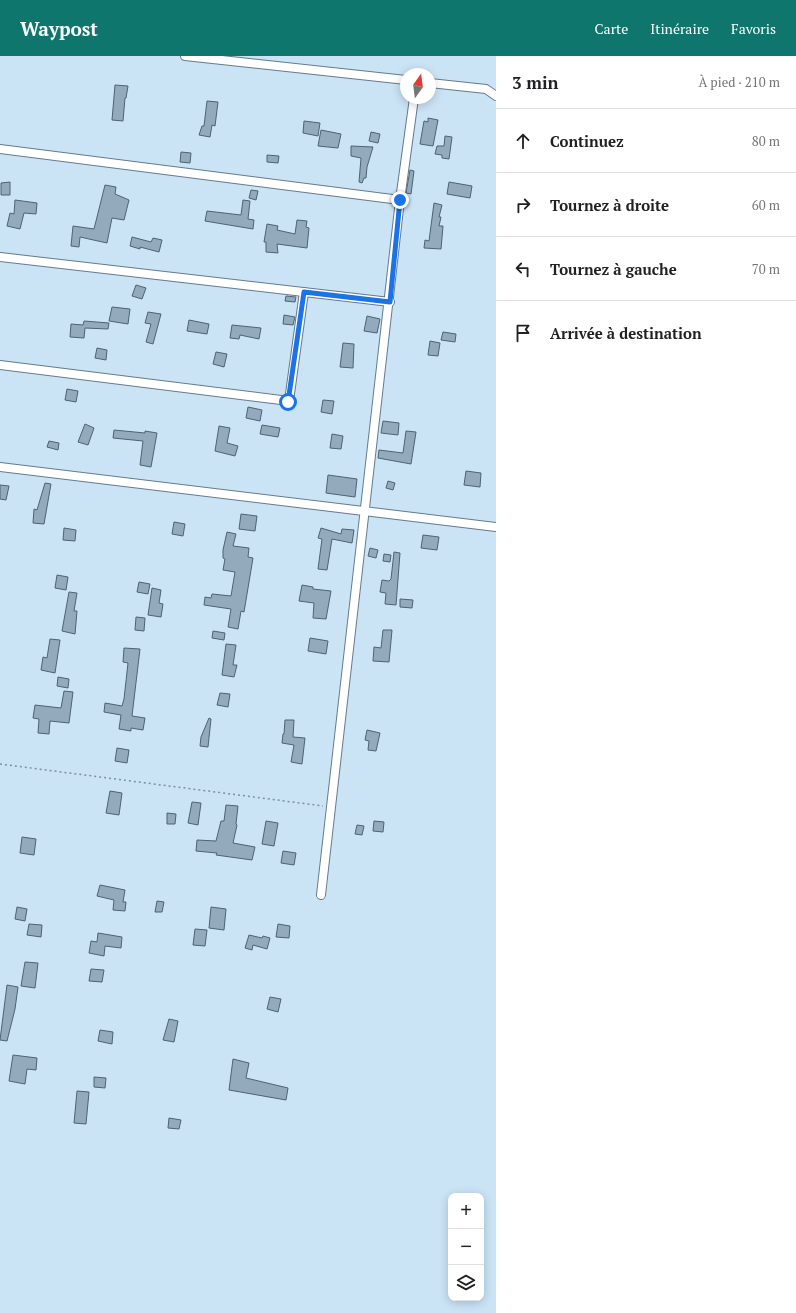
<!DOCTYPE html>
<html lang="fr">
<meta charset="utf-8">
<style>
body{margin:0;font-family:"PT Serif",serif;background:#f6f6f6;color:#202124}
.controls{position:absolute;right:12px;bottom:12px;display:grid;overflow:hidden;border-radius:8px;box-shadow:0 2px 10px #0003}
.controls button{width:36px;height:36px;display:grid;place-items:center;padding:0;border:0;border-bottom:1px solid #e0e0e0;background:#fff;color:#202124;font:20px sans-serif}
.compass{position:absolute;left:400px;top:12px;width:36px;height:36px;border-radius:50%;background:#fff;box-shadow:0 2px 10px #0003;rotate:14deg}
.stop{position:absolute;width:12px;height:12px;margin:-9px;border:3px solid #1a73e8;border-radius:50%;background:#fff}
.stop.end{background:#1a73e8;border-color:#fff;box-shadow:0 1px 4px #0008}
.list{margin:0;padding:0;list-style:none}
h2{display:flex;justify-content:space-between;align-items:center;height:52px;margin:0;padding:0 16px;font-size:17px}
h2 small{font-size:13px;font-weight:400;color:#757577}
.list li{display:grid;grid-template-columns:26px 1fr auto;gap:12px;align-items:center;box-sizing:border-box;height:64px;padding:0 16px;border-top:1px solid #e0e0e0}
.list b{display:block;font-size:15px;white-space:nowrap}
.list em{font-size:13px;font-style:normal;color:#757577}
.icon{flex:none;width:22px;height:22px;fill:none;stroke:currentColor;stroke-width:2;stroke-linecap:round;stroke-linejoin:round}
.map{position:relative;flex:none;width:496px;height:1257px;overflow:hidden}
header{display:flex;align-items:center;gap:24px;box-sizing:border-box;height:56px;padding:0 20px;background:#0f766e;color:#fff}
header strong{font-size:19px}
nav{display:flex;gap:22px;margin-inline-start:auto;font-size:14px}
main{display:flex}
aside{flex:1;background:#fff}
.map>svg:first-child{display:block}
</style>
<header>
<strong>Waypost</strong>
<nav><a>Carte</a><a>Itinéraire</a><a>Favoris</a></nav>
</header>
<main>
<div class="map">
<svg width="496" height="1257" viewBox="0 0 496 1257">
<rect width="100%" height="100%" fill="#cae3f5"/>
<g fill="#92aabc" stroke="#4c6372">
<path d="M115 29 128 30 126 42H125L123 65 112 64Z"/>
<path d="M207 45 218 46 215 70 212 69 210 81 199 79 202 70H204Z"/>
<path d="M428 62 438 64 433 90 420 88 424 65 428 66Z"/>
<path d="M304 65 320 67 318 80 303 77Z"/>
<path d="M321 74 341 78 338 92 318 90Z"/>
<path d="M371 76 380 78 378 87 369 85Z"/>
<path d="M445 80 452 81 449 103 442 102V99L435 98 437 90H444Z"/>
<path d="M351 90 373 91 367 111 366 122H364L362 127 359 126 361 102 351 100Z"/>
<path d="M181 96 191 97 190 107 180 106Z"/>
<path d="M267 99 279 100 278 107 267 106Z"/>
<path d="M410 114 414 115 411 138 406 137Z"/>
<path d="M10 126V139H1V127Z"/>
<path d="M449 126 472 130 470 142 447 138Z"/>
<path d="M105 129 116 131 115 138 129 144 124 164 112 162 107 187 80 181 79 191 71 190 73 170 94 173Z"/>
<path d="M251 134 258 135 256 144 249 142Z"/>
<path d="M15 144 37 147 36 158 24 157 20 173 7 170 10 157 14 158Z"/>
<path d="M243 144 250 145 248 163 254 164 253 173 205 165 207 155 241 159Z"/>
<path d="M434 147 442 149 439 161H441L439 170H443L441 193 424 192 425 184 429 185Z"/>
<path d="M297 164 307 165 306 171 309 172 307 192 277 188 278 197 266 196V186H264L267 168 278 170 277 174 295 178Z"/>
<path d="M132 181 151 186 153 182 162 184 159 196 140 191V193L130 190Z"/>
<path d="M136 229 146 232 142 243 132 240Z"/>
<path d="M286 240 296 241 295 246 285 245Z"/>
<path d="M112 251 130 253 128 268 109 265Z"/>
<path d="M148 256 161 258 153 288 146 286 151 268 145 267Z"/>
<path d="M284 259 295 261 293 269 283 268Z"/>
<path d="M367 260 380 263 377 277 364 275Z"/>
<path d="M189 264 209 268 207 278 187 275Z"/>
<path d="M84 265 109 267 108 273 85 272 84 282 70 281 71 268 83 269Z"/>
<path d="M232 269 261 272 259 283 240 279 239 283 230 282Z"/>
<path d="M443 276 456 278 455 286 441 284Z"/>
<path d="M430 285 440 287 438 300 428 299Z"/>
<path d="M343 287 354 288 353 312 340 311Z"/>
<path d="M97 292 107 294 106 304 95 302Z"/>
<path d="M216 296 227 298 224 311 213 308Z"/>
<path d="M67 333 78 335 76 346 65 344Z"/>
<path d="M323 344 334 345 332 358 321 356Z"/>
<path d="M248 351 262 354 260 365 246 362Z"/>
<path d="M383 365 399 367 398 379 381 377Z"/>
<path d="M85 368 94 372 88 389 78 386Z"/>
<path d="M262 369 280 372 278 381 260 378Z"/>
<path d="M219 370 230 372 227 387 238 390 235 400 215 395Z"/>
<path d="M114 374 145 377V375L157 377 151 411 140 409 143 385 113 382Z"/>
<path d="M406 375 416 376 411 408 378 402 379 394 403 397Z"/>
<path d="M332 378 343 380 341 393 330 392Z"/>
<path d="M49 385 59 387 58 394 47 391Z"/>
<path d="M466 415 481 417 480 431 464 429Z"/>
<path d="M328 419 357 423 355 441 326 437Z"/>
<path d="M388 425 395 427 393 434 386 432Z"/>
<path d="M45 427 51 428 44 468 33 467 34 453 37 454Z"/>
<path d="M0 429 9 430 6 444 0 443Z"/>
<path d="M241 458 257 460 255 475 239 473Z"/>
<path d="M174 466 185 468 183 480 172 478Z"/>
<path d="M64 472 76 474 75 485 63 484Z"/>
<path d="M321 472 341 478 342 473 354 474 352 487 332 483 327 514 318 513 322 483 318 482Z"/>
<path d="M227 476 236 478 233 490 249 492 248 501 253 502 244 556 241 555 238 573 228 571 231 553 204 549 205 541 211 542 212 538 231 540 235 516 223 514 225 503 223 502V494Z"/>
<path d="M423 479 439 481 437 494 421 492Z"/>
<path d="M370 492 378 494 376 502 368 500Z"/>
<path d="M394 496 400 497 396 549 385 548 386 537 380 536 382 524 389 525 391 523Z"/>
<path d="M384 498 391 499 390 506 383 505Z"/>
<path d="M57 519 68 521 66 534 55 532Z"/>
<path d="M139 526 150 528 148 538 137 536Z"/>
<path d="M302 529 313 531V533L331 535 326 563 313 562 314 547 299 545Z"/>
<path d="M152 532 161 534 159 547 163 548 161 561 148 559Z"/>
<path d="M69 536 77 537 74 555H77L75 578 62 575Z"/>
<path d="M400 543 413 544 412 552 400 551Z"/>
<path d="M136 561 145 562 144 575 135 574Z"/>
<path d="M383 574H392L389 606 373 605 374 591 381 592Z"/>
<path d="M213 575 225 577 224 584 212 582Z"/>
<path d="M310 582 328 585 326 598 308 595Z"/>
<path d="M50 583 60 584 55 617 41 614 43 601 47 602Z"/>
<path d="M226 588 236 589 233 609H237L234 621 222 619Z"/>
<path d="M124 592 140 593 132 660 145 662 143 674 131 672V675L119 673 121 659 104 656 105 647 122 650 124 643 128 607 123 606Z"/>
<path d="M58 621 69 623 68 632 57 630Z"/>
<path d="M64 635 73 636 69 667 50 665 49 678 38 677 39 663 33 662 35 649 61 652Z"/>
<path d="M220 637 230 638 228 651 217 649Z"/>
<path d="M209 662 211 663 208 691 200 690 201 681Z"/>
<path d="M285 664H294L293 681 305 682 302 708 291 706 294 689 282 687 283 678H284Z"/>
<path d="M367 674 380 677 376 695 368 694 369 685 365 684Z"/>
<path d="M117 692 129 694 127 707 115 705Z"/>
<path d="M110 735 122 737 119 759 106 757Z"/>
<path d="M192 746 201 747 198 769 188 767Z"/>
<path d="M226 749 238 750 236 768 237 769 233 787 255 791 252 804 216 799 217 797 196 795 197 784 216 785 221 765H224Z"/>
<path d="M167 757 176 758 175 768H167Z"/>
<path d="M266 765 278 767 274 790 262 788Z"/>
<path d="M374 765 384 766 383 776 373 775Z"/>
<path d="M357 769 364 770 362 779 355 778Z"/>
<path d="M22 781 36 783 34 799 20 797Z"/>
<path d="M283 795 296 797 294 809 281 807Z"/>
<path d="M100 829 125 834 123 846H126L125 855 113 854 114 844 97 840Z"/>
<path d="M157 845 164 846 162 856H155Z"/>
<path d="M17 851 27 853 25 865 15 863Z"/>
<path d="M211 851 226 853 224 874 209 872Z"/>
<path d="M29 868 42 869 41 881 27 879Z"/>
<path d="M278 868 290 870 289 882 276 881Z"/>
<path d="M195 873 207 874 205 890 193 889Z"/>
<path d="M98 877 122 881 121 892 105 890 104 900 89 897 91 885 97 886Z"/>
<path d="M249 879 262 882 263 880 270 882 267 893 253 889 252 894 245 892Z"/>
<path d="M25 906 38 907 35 932 21 930Z"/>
<path d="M91 913 104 914 102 926 89 925Z"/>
<path d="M7 929 18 931 15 953 7 985 0 984Z"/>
<path d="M270 941 281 943 278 956 267 953Z"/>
<path d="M169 963 178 965 174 986 163 984Z"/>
<path d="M100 974 113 976 112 988 98 985Z"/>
<path d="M13 999 37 1002 36 1014 27 1013 25 1028 9 1025Z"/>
<path d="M233 1003 249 1007 246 1022 288 1032 286 1044 229 1034Z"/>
<path d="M94 1021 106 1022 105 1032 94 1031Z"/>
<path d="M77 1035 89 1036 86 1068 74 1067Z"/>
<path d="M169 1062 181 1064 179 1073 168 1072Z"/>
</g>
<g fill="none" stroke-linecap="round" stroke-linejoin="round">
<defs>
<g id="minor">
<path d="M185 0 406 24"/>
<path d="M430 27 486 33 496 40"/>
<path d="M0 93 400 144"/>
<path d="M0 201 390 246"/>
<path d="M0 309 289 345 304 236"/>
<path d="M0 411 496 471"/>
<path d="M321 839 400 144 414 42"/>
</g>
</defs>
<use href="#minor" stroke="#657b8c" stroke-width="10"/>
<path stroke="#7e909e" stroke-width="1.5" stroke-dasharray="2 3" stroke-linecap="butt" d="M0 708 323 750"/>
<use href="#minor" stroke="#fff" stroke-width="8"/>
</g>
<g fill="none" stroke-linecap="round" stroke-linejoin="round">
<path stroke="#1a73e8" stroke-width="5" d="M288 346 304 236 390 246 400 144"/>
</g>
</svg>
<div class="controls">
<button>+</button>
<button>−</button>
<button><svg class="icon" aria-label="layers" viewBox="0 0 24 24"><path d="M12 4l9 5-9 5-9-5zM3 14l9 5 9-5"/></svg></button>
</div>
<svg class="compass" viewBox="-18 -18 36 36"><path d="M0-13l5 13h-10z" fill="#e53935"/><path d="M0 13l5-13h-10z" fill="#757577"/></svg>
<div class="stop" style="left:288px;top:346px"></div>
<div class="stop end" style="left:400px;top:144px"></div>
</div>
<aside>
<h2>3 min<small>À pied · 210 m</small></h2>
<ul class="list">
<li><svg class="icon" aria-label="ahead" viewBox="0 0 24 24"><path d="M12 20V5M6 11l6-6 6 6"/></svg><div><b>Continuez</b></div><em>80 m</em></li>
<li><svg class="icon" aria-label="right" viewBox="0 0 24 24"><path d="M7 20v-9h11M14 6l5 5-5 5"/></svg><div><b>Tournez à droite</b></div><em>60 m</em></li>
<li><svg class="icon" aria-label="left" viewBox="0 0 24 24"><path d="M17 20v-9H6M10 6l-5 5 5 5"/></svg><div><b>Tournez à gauche</b></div><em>70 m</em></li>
<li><svg class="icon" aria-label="arrive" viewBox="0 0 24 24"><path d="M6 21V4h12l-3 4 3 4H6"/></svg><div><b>Arrivée à destination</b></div></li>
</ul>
</aside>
</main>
